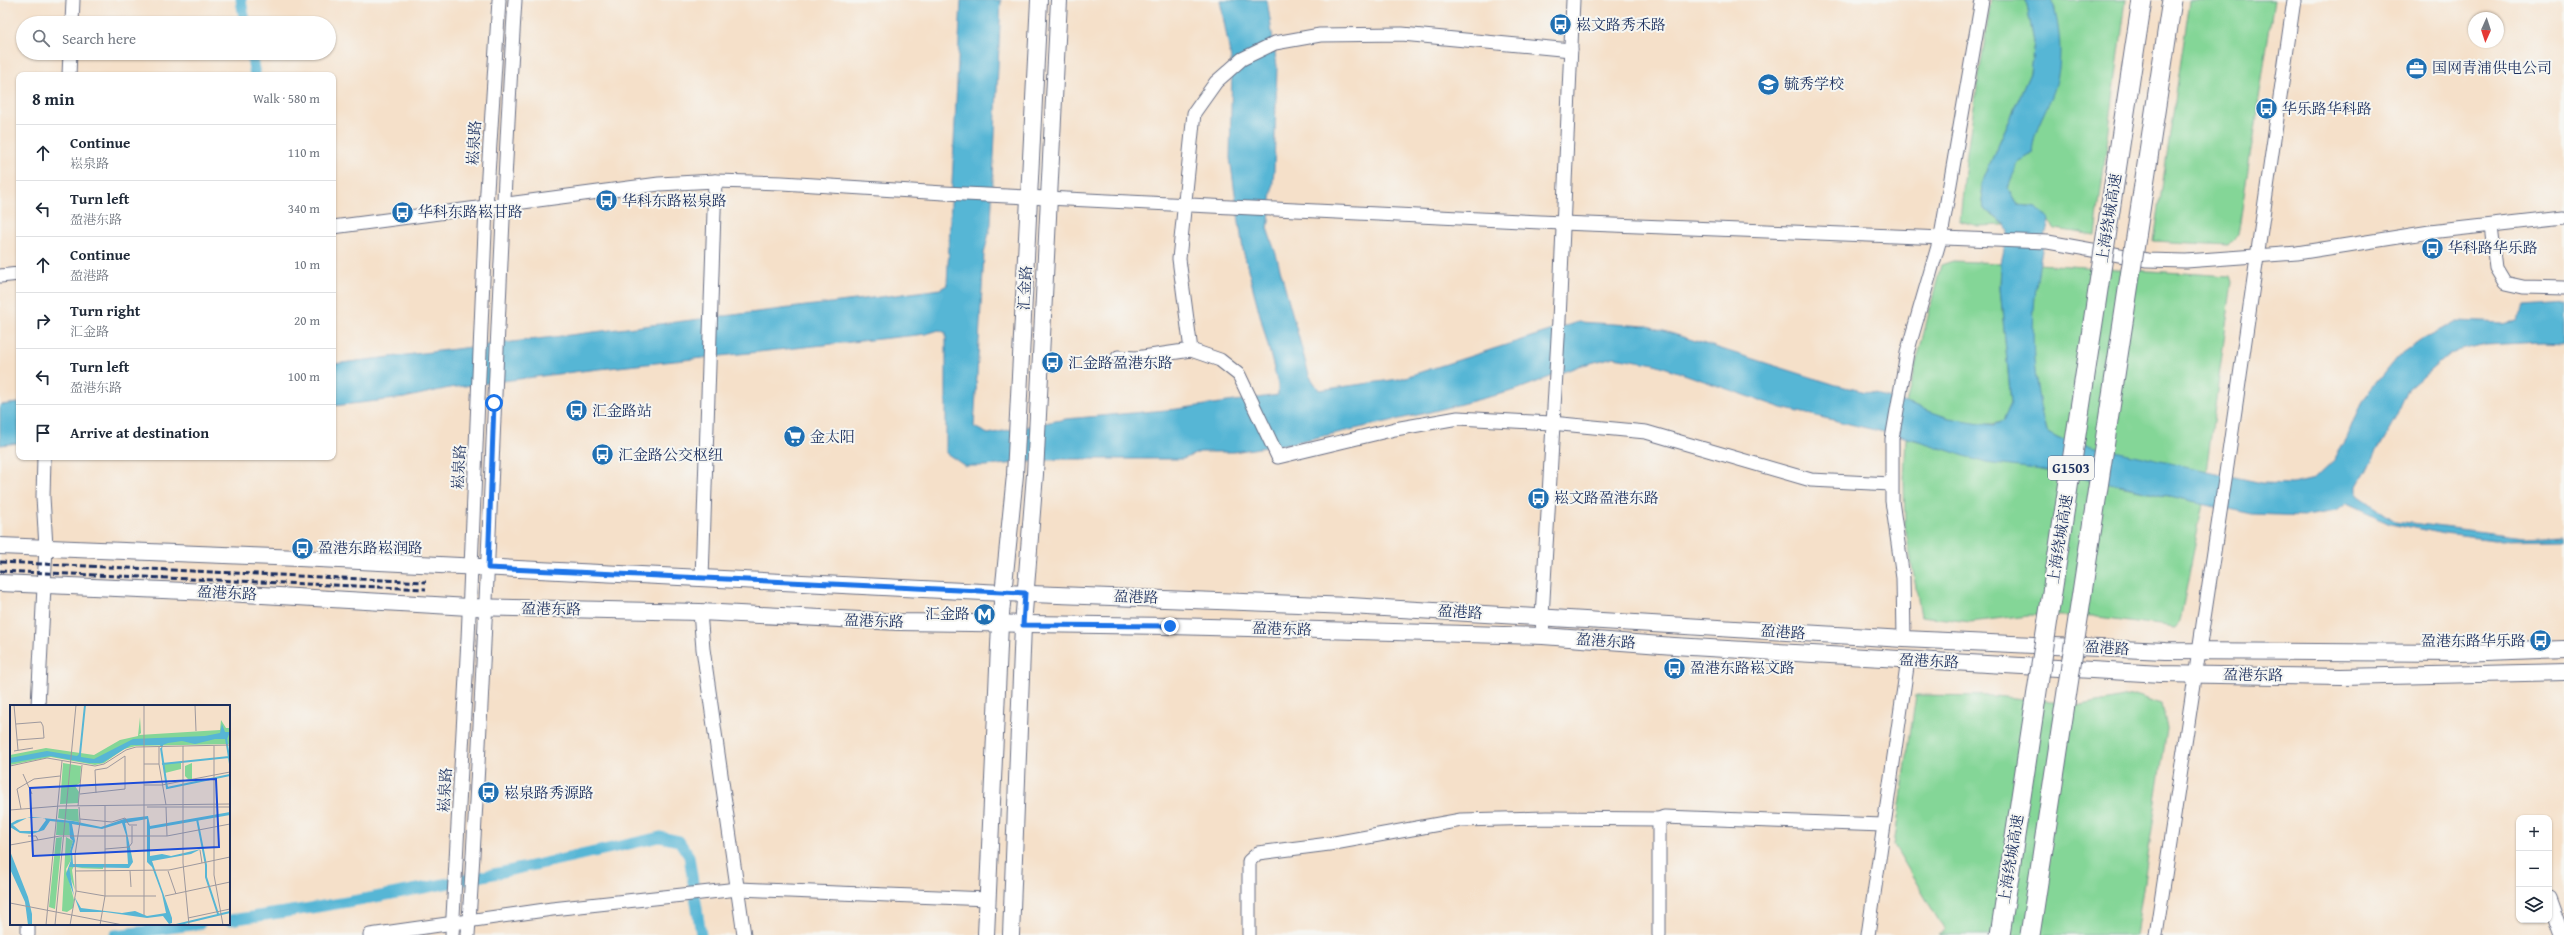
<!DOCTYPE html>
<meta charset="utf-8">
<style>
body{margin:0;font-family:"Gentium Book Plus","Noto Serif SC",serif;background:#f2f2f3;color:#1f2937}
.controls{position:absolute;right:12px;bottom:12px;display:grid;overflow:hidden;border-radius:8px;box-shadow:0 1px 3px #0004}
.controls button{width:36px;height:36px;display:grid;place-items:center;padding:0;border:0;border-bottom:1px solid #e0e1e3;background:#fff;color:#1f2937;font:20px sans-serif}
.compass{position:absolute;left:2468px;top:12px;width:36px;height:36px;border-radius:50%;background:#fff;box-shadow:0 1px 3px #0004;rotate:183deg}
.stop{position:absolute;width:12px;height:12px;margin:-9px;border:3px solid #1a73e8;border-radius:50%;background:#fff}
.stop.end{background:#1a73e8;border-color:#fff;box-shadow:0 1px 4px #0008}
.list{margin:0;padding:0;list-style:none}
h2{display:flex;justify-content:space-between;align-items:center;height:52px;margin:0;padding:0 16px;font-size:17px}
h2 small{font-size:13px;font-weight:400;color:#747a83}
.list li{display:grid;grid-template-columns:26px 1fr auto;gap:12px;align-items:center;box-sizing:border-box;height:56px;padding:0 16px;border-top:1px solid #e0e1e3}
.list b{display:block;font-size:15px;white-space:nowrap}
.list p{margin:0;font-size:13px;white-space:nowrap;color:#747a83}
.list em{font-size:13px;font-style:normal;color:#747a83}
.icon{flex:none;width:22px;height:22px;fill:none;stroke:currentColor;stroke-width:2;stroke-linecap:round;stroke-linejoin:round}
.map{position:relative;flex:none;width:2564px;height:935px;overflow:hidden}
.search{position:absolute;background:#fff;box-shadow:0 1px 3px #0004;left:16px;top:16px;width:320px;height:44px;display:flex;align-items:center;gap:10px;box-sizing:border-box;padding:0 14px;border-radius:22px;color:#747a83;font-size:15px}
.panel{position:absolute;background:#fff;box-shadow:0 1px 3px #0004;left:16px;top:72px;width:320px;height:388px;border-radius:8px}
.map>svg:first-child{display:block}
</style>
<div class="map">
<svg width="2564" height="935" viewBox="0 0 2564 935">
<rect width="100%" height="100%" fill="#f6f6f2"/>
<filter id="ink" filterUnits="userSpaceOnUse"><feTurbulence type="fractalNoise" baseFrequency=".025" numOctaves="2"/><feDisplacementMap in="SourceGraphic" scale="8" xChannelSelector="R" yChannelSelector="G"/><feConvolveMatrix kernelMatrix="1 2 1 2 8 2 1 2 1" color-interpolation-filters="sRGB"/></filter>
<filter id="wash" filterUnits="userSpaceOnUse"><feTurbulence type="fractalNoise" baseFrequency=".012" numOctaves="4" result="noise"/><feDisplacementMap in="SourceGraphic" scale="16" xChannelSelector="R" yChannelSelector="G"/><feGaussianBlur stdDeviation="0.9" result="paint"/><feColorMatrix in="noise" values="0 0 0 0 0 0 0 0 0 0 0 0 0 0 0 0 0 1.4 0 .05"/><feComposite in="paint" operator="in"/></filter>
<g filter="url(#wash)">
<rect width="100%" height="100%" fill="#f5e0c9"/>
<g fill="#84d697" stroke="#50827a">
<path d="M1991 0H2026L2034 42 2030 73 1981 184 1984 209 2005 225 1978 226 1960 221 1967 151Z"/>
<path d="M2052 0H2126L2095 235 2055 229 2037 207 2017 205 2008 188 2018 162 2032 154 2033 137 2052 94 2055 9Z"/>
<path d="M2190 0H2274L2238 235 2228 245 2154 241Z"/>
<path d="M1953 261 2001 263 2000 288 2011 402 2003 421C1977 432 1933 413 1906 403L1941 265Z"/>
<path d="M2037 264 2230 276 2232 282 2206 472 2059 439 2046 432 2039 405 2031 341Z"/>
<path d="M1906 438 2027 467 2203 503 2180 621 2175 627 2098 617 2028 615 1970 622 1921 616 1905 526 1904 480Z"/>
<path d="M1916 695 1994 696 2082 705 2134 695 2162 704 2167 729 2136 935H1938L1945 931 1894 845Z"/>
</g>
<g fill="#57b6d5" stroke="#39729a">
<path d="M961 0H1001L991 224 984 254 974 427 988 434 1066 419 1177 409 1278 395V384L1243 250 1230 158 1232 65 1220 0H1267L1277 66 1274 170 1268 231 1276 254 1309 375 1319 390 1399 379 1578 322 1648 326 1836 385 1888 397 1949 418 1993 425 2003 421 2011 402 2000 288 2001 263 2008 232 2005 224 1984 209 1981 184 2030 73 2034 42 2026 0H2052C2061 30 2064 66 2052 96 2043 116 2033 132 2032 154L2018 162 2008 188 2017 205 2037 207 2049 220C2030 294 2027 358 2046 432L2059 439 2262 483 2293 484 2314 479 2334 460 2347 438 2362 400 2397 357 2423 339 2457 321 2503 323 2516 320 2525 306 2564 303V343L2541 342 2485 345 2449 354 2408 390 2396 417 2358 485V495L2395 521 2524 537 2564 535V539L2494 540 2445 534 2390 523 2347 503 2337 511 2306 516 2252 514 2053 471 1986 463 1913 439 1782 408 1655 364 1614 357 1579 366 1516 390 1426 413 1292 443 1233 452H1200L1183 459H1060L986 466H965L946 453V333L939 330 926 334 581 371 449 388 404 398 333 406V364L896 295 940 289 947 285Z"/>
<path d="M19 403V443L0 445V405Z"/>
</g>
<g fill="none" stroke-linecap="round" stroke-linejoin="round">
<g stroke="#57b6d5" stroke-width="11">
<path d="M241 0 245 23"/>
<path d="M251 53 255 75"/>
<path d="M229 920C374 901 517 870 660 837L679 841 689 856 701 935"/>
<path d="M115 935 200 924"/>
</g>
</g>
</g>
<g filter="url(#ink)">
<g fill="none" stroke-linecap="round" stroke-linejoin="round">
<defs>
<g id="minor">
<path d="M72 23 73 0"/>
<path d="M69 75 70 53"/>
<path d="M2491 226 2496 268 2505 283 2523 287 2564 288"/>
<path d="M333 227 659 184 715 181 782 183 944 193 1562 223 2048 242 2147 260 2186 261 2297 253 2430 232 2564 217"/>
<path d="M0 276 19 274"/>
<path d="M1191 350 1179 259 1194 113 1216 82 1242 59 1275 43 1320 35 1402 34 1571 50"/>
<path d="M1118 357 1136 358 1191 350 1220 360 1239 375 1278 457 1395 429 1458 418 1551 423 1646 432 1811 480 1891 484"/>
<path d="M702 579 715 181"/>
<path d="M700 612 703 649 744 935"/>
<path d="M1543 636 1542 617 1559 320 1573 0"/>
<path d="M1904 639 1903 578 1892 501V439L1907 353 1941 236 1982 0"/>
<path d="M38 706 46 547 43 497 44 457"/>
<path d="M2549 899 2562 935"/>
<path d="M28 935V924"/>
<path d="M370 935 552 909 738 889 988 899"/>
<path d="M452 935 468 639 486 207 499 0"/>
<path d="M468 935C489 624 495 312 515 0"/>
<path d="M1249 935V861L1258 853 1329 844 1461 820 1547 818 1659 819 1664 817 1883 825"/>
<path d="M1659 935V819"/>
<path d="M1868 935 1908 660"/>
<path d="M2156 935 2227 466 2294 0"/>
</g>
<g id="major">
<path d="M0 546 299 558 1003 593 1350 606 1904 639 2165 651 2460 653 2564 649"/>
<path d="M0 583 209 592 469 607 700 612 899 622 1170 626 1543 636 1674 646 2161 674 2341 677 2564 672"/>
<path d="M986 935 1000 624 1015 475 1039 0"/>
<path d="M1011 935 1023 625 1035 474 1059 0"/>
</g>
</defs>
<use href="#minor" stroke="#676d83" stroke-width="15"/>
<use href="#major" stroke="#676d83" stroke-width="18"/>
<use href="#minor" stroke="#fff" stroke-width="13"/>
<use href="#major" stroke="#fff" stroke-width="16"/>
<g stroke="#1b2f5e" stroke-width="3" stroke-dasharray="6 3" stroke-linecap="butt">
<path d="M0 562 426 582"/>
<path d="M0 571 426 589"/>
</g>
<defs>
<g id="highway-bridge">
<path d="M2000 935 2142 0"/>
<path d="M2030 935 2172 0"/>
</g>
</defs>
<use href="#highway-bridge" stroke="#676d83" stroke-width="21" stroke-linecap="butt"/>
<use href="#highway-bridge" stroke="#fff" stroke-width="19"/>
</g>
</g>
<g fill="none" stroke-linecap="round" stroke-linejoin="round" filter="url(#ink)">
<path stroke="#1a73e8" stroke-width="5" d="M494 403 488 568 1025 593 1023 625 1170 626"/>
</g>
<defs>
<symbol id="bus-disc" viewBox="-11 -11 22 22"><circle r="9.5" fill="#1f6fb2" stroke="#f6f6f2"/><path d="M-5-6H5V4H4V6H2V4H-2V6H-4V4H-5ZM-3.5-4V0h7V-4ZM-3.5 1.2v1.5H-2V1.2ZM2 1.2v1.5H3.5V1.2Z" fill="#fff"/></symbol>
<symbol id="office-disc" viewBox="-11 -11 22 22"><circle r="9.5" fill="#1f6fb2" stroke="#f6f6f2"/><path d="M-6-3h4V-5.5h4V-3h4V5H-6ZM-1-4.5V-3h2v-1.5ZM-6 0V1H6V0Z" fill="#fff"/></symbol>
<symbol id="school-disc" viewBox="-11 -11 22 22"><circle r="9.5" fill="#1f6fb2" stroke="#f6f6f2"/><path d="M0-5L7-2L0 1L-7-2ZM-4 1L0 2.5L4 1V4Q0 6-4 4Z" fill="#fff"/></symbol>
<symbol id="supermarket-disc" viewBox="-11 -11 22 22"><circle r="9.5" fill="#1f6fb2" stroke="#f6f6f2"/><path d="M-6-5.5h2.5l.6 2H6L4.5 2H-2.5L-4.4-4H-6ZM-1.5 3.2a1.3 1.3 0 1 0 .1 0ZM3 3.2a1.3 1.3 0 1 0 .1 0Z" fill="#fff"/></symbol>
<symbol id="metro-disc" viewBox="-11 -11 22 22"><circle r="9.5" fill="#1f6fb2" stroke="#f6f6f2"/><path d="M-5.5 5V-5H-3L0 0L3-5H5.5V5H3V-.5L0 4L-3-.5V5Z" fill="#fff"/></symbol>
</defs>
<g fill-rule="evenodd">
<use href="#bus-disc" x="1548" y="12" width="25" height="25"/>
<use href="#office-disc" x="2404" y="56" width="25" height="25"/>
<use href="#school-disc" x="1756" y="72" width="25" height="25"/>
<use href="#bus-disc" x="2254" y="96" width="25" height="25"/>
<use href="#bus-disc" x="594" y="188" width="25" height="25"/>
<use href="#bus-disc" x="390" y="200" width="25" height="25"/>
<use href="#bus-disc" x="2420" y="236" width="25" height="25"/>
<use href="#bus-disc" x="1040" y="350" width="25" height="25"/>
<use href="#bus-disc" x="564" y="398" width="25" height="25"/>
<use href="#supermarket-disc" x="782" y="424" width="25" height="25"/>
<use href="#bus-disc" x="590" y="442" width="25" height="25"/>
<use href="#bus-disc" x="1526" y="486" width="25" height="25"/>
<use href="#bus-disc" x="290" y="536" width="25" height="25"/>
<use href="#metro-disc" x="972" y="602" width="25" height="25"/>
<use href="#bus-disc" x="2528" y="628" width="25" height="25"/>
<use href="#bus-disc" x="1662" y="656" width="25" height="25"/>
<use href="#bus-disc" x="476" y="780" width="25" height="25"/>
</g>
<g text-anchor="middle" stroke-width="4" stroke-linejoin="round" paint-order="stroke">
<rect fill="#f6f6f2" stroke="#5d6b8a" stroke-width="1" x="2048" y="456" width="46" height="24" rx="3"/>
<g font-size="14" font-weight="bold" fill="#1b2f5e">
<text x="2071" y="473">G1503</text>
</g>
<g font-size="15" fill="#1b2f5e" stroke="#f6f6f2" text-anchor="start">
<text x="1576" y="30">崧文路秀禾路</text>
<text x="2432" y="73">国网青浦供电公司</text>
<text x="1784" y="89">毓秀学校</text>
<text x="2282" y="114">华乐路华科路</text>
<text x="622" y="206">华科东路崧泉路</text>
<text x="418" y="217">华科东路崧甘路</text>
<text x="2448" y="253">华科路华乐路</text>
<text x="1068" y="368">汇金路盈港东路</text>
<text x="592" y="416">汇金路站</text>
<text x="810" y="442">金太阳</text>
<text x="618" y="460">汇金路公交枢纽</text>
<text x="1554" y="503">崧文路盈港东路</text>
<text x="318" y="553">盈港东路崧润路</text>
<text x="970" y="619" text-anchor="end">汇金路</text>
<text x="2526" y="646" text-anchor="end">盈港东路华乐路</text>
<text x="1690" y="673">盈港东路崧文路</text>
<text x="504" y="798">崧泉路秀源路</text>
</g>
<g font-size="15" fill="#1b2f5e" stroke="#f6f6f2">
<text transform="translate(474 143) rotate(-86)" y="5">崧泉路</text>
<text transform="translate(2109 218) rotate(-81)" y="5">上海绕城高速</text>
<text transform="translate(1025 288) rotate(-87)" y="5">汇金路</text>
<text transform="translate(459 467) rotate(-87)" y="5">崧泉路</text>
<text transform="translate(2060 539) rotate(-81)" y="5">上海绕城高速</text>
<text transform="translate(227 593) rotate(3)" y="5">盈港东路</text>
<text transform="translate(1136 597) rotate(2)" y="5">盈港路</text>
<text transform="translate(551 609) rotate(1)" y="5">盈港东路</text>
<text transform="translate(1460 612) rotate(3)" y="5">盈港路</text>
<text transform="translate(874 621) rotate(2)" y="5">盈港东路</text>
<text transform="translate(1282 629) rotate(2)" y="5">盈港东路</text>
<text transform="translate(1783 632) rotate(4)" y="5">盈港路</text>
<text transform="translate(1606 641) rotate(4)" y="5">盈港东路</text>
<text transform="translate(2107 648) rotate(3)" y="5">盈港路</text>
<text transform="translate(1929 661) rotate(3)" y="5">盈港东路</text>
<text transform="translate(2253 675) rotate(1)" y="5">盈港东路</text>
<text transform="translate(445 790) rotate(-87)" y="5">崧泉路</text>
<text transform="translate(2011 859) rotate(-81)" y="5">上海绕城高速</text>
</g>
</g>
<g transform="translate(10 705)">
<rect width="220" height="220" fill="#f5e0c9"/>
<path d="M130 12 131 28 129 30 210 25 211 15 216 23H220V39L126 41 114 44 94 58 85 60 41 52 0 60V50L36 43 84 50 110 35 128 31ZM166 57 171 58V64L155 68 153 59ZM53 58 71 61 70 78 65 81 69 87 68 98 50 99ZM182 58V74H178L175 71V61ZM49 104H68L69 117 48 113ZM47 116 59 118 60 130H46ZM52 132 45 204 39 202 46 133ZM56 132 63 136 60 146 61 155 56 164 64 195 63 203 57 207 52 206ZM84 160 93 161V164L66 163ZM64 161 62 165 65 185 58 166 59 162Z" fill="#84d697"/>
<path d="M212 19 215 27H220L217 34H205L185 39 172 36 158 38 153 40 152 44 150 40H121L92 58H78L40 51 0 58V53L37 46 67 51 71 47V52L84 54 123 34 195 31 210 28ZM220 107V110L140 124V151L152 149 161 151 191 144 181 149 142 156 162 213V218L159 219 153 211 137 213 95 207H70L56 169 61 155 60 146 63 136 60 133 59 118 40 116 34 125 22 129 10 128 0 122V119L7 115 22 112 63 116 91 122 114 114 138 111 140 121ZM17 113H34L36 115 28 126H10L3 120ZM137 114V157L142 162 152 189 156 208 137 211 125 206 112 208 71 203 64 191 59 162 119 163 123 157 115 118ZM112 118 116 130 118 159H63L62 146 65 136 62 119 92 124ZM0 146 18 192 22 209V220H18L15 197 0 164Z" fill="#57b6d5" fill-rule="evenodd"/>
<path fill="none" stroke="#57b6d5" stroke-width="2" d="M216 33 220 59M151 43 157 83 220 70M70 49 75 0M152 59 219 52M187 114 196 160V172L208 209M166 220 220 207"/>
<path fill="none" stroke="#9e999e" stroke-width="1" d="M4 0 8 45M134 0V210M185 0 186 26M6 19 31 17 33 21 34 33 7 35M173 41V158L179 220M204 41V170L213 220M149 42V59L156 100M4 46 23 43M134 59H149M0 61 37 53 85 61 94 59 116 45 126 42 220 40M13 69 22 89M134 80H152L220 67M86 88 85 65 97 63 115 51V69M70 89 115 84V69M68 101 72 60M137 102H220M156 102 157 131M11 104 7 84 24 74 50 71M0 105 50 101 220 99M70 114 102 117 115 113 119 120H127M18 131H26L28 135M0 140 50 131H157L220 119M95 144 119 142 122 138V121M190 145 192 158M66 166 159 165 220 152M120 166 121 182M158 166 166 189M66 186 95 191H146M155 191 220 177M0 198 113 220M178 213 220 204M36 220 52 56M45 220 66 0M60 220 66 186 65 150 70 117 69 102M90 220 95 191V101"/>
<path fill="#1d4ed8" fill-opacity="0.15" stroke="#1d4ed8" stroke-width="2" d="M206 74 209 142 23 151 20 83Z"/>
<rect width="220" height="220" fill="none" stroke="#1b2f5e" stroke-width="2"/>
</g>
</svg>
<div class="controls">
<button>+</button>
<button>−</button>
<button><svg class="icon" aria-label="layers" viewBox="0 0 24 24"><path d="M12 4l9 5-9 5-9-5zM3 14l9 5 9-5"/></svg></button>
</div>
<svg class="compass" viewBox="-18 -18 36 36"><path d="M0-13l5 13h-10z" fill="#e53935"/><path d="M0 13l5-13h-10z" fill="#747a83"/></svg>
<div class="stop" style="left:494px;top:403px"></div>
<div class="stop end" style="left:1170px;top:626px"></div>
<div class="search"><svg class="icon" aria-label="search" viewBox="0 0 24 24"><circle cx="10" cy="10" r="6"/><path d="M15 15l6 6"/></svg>Search here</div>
<section class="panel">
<h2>8 min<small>Walk · 580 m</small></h2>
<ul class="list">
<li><svg class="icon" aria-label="ahead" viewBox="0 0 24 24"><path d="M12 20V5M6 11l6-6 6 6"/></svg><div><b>Continue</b><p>崧泉路</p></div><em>110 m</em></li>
<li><svg class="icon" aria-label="left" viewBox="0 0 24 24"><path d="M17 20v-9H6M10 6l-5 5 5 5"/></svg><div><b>Turn left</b><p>盈港东路</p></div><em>340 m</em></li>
<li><svg class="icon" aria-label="ahead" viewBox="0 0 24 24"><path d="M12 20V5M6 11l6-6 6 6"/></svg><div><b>Continue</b><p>盈港路</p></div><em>10 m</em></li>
<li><svg class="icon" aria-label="right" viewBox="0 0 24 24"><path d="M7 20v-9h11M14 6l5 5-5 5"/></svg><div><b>Turn right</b><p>汇金路</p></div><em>20 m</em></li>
<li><svg class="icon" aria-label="left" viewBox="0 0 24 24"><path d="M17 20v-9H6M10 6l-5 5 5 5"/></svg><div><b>Turn left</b><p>盈港东路</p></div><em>100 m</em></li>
<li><svg class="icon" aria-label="arrive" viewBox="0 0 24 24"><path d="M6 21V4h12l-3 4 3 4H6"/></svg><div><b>Arrive at destination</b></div></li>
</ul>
</section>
</div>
